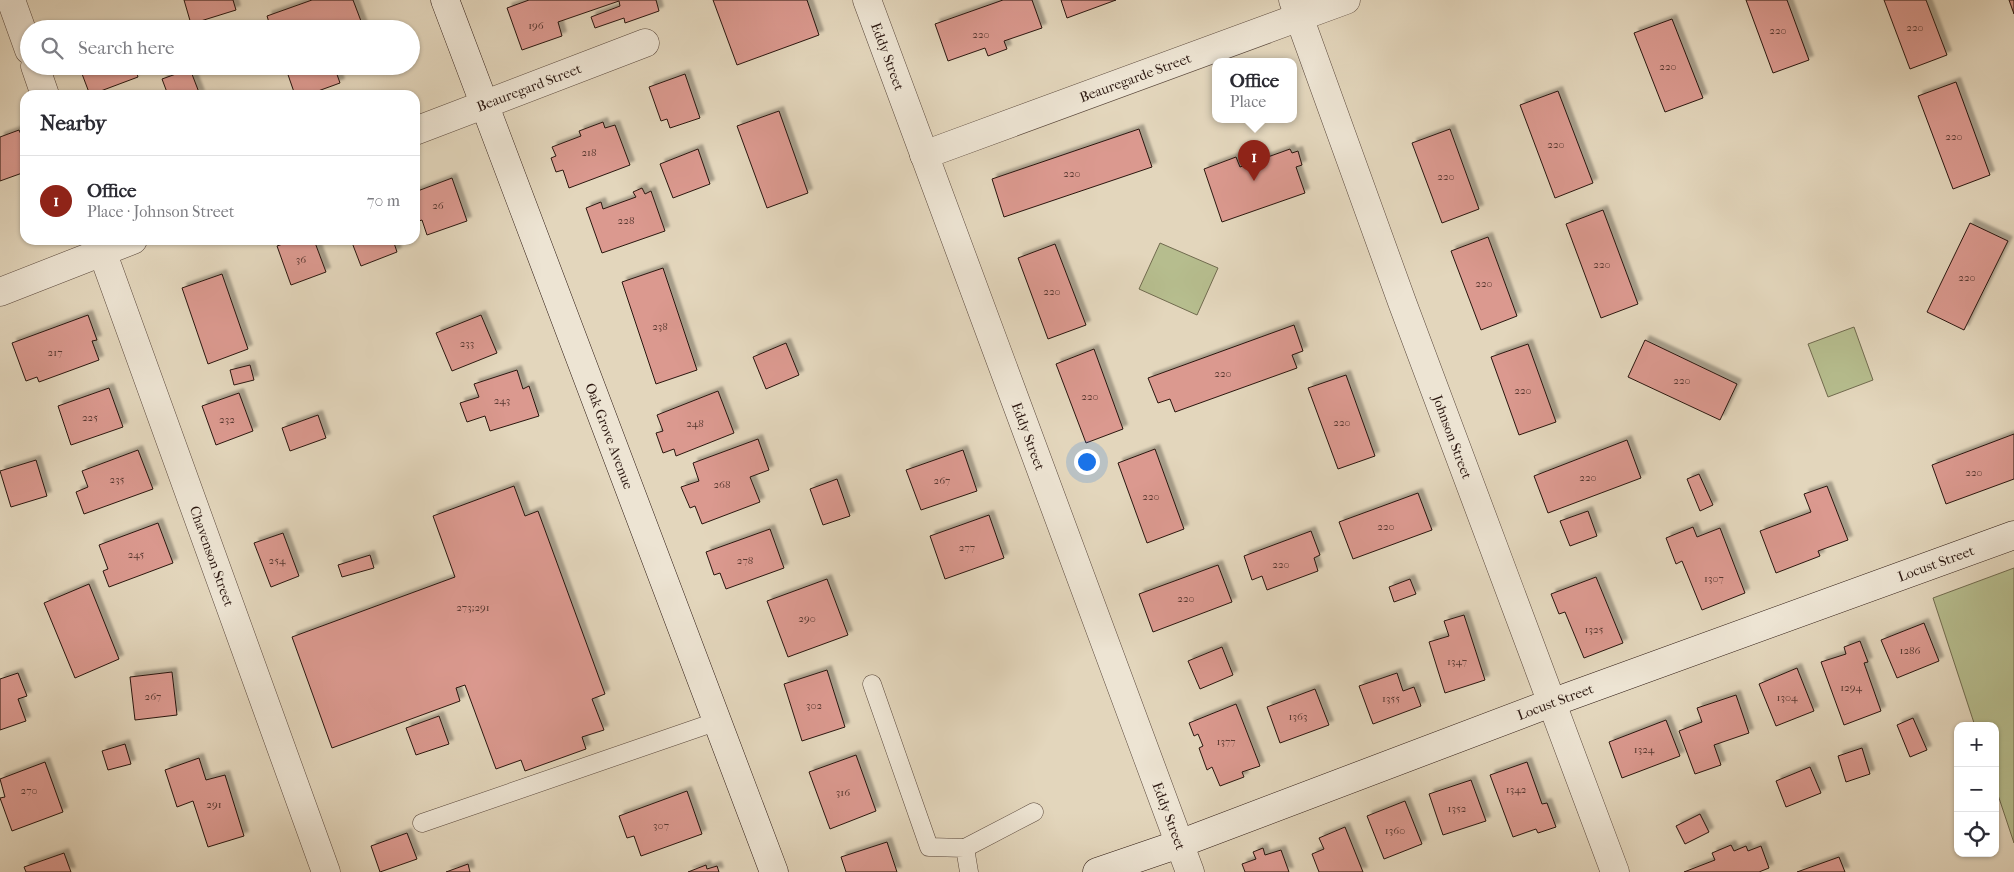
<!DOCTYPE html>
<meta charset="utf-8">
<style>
body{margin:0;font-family:"IM FELL French Canon",serif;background:#f2f2f3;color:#2b2b33}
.controls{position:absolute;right:15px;bottom:15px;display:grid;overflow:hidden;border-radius:10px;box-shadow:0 1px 4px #0004}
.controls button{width:45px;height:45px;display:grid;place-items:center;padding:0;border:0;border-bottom:1px solid #e1e1e2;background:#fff;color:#2b2b33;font:25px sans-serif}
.you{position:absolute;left:1086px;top:461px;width:18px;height:18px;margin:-12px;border:4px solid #fff;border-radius:50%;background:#1a73e8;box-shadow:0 0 0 8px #1a73e833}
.badge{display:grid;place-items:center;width:32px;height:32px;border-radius:50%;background:#8f2418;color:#fff;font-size:16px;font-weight:700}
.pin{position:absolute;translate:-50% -41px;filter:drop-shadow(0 1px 2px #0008)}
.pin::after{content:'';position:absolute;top:26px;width:18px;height:15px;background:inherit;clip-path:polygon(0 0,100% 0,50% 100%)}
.popup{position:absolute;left:1212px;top:58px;width:85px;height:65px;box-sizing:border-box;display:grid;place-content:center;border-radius:10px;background:#fff;filter:drop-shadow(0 1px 4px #0005);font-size:16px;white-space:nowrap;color:#7c7c81}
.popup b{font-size:19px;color:#2b2b33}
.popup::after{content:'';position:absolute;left:50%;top:100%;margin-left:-10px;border:10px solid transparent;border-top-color:#fff}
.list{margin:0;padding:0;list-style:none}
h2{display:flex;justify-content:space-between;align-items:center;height:65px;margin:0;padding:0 20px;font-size:21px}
h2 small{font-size:16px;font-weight:400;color:#7c7c81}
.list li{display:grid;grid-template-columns:32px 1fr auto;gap:15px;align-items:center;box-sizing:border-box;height:90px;padding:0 20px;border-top:1px solid #e1e1e2}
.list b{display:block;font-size:19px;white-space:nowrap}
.list p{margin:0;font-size:16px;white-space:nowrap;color:#7c7c81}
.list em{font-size:16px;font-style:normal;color:#7c7c81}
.icon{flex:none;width:28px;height:28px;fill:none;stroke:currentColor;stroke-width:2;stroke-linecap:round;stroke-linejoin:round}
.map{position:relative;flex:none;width:2014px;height:872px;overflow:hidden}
.search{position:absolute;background:#fff;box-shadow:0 1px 4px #0004;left:20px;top:20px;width:400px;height:55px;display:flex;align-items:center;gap:12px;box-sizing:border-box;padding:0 18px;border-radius:28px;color:#7c7c81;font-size:19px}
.panel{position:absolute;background:#fff;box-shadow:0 1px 4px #0004;left:20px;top:90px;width:400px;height:155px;border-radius:15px}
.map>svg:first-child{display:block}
</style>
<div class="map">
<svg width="2014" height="872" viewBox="0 0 2014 872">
<defs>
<filter id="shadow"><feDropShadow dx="4.5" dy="-4.5" stdDeviation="1" flood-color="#0004"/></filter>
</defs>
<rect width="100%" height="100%" fill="#e3d6bc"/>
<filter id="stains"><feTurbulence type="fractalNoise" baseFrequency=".004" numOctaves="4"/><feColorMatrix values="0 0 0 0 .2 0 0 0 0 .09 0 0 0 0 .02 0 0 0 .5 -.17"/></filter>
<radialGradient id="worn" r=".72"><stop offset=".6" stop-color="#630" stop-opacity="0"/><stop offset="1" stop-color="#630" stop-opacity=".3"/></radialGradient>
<g fill="#b6bd8e" stroke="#706a4e">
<path d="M1160 243 1218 268 1197 315 1139 289Z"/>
<path d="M1854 327 1873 380 1828 397 1808 344Z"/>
<path d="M2014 568V843L1995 786V726H1975L1933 598Z"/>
</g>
<g fill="#db998f" stroke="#2a160f" filter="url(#shadow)">
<path d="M184 0H233L236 10 191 24Z"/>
<path d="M312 0H353L364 29H271L267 16Z"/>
<path d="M529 0H656L659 11 625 23 624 18 595 28 591 17 620 6 619 1 558 22 562 36 522 50 507 8Z"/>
<path d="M713 0H807L819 35 737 65Z"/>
<path d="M1003 0H1032L1042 28 1004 41 1007 49 988 56 985 48 948 61 935 24Z"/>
<path d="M1061 0H1116L1067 18Z"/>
<path d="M1746 0H1787L1809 60 1773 73Z"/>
<path d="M1884 0H1926L1947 55 1910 69Z"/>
<path d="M2009 0H2014V14Z"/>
<path d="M1672 19 1703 98 1665 112 1634 33Z"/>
<path d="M79 66H134L138 77 90 95Z"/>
<path d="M285 66H334L340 83 307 95H295Z"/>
<path d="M190 69 200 95H168L162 79Z"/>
<path d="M685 74 700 118 670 128 667 119 661 121 649 87Z"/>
<path d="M1956 82 1990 175 1953 189 1918 96Z"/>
<path d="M1558 91 1593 183 1555 198 1520 105Z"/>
<path d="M779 111 808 193 767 208 737 126Z"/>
<path d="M603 122 605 128 615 125 630 165 569 188 563 170 556 172 551 158 556 156 552 147 581 136 579 131Z"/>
<path d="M1139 129 1152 167 1004 217 992 179Z"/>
<path d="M1450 129 1479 209 1442 223 1412 143Z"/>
<path d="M19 130 25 144V172L0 181V137Z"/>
<path d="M698 149 710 184 673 198 660 164Z"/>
<path d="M1290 149 1292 153 1298 151 1302 165 1296 167 1305 193 1222 222 1204 169 1236 157 1240 167Z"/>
<path d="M452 178 467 221 427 235 422 220 416 222 415 219V192Z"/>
<path d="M642 188 645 194 651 191 665 231 602 253 586 208 601 202 603 209 636 197 633 192Z"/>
<path d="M1603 210 1638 304 1601 318 1566 224Z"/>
<path d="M1970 223 2008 241 1964 330 1927 312Z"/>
<path d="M1488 237 1517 316 1481 330 1451 251Z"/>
<path d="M294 240H314L326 272 291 285 277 246Z"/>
<path d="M351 240H393L397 252 361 266Z"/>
<path d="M1055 244 1086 325 1048 339 1018 258Z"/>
<path d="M663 268 697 370 656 384 622 282Z"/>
<path d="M222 274 248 349 208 364 182 288Z"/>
<path d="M88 315 97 340 92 341 99 360 39 382 37 377 26 381 12 343Z"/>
<path d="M481 315 497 353 452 371 436 333Z"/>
<path d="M1294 325 1303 351 1292 355 1297 368 1175 412 1170 399 1158 403 1148 378Z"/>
<path d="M1645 340 1737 384 1720 420 1628 377Z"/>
<path d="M786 343 799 375 766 389 753 357Z"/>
<path d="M1528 344 1556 422 1519 435 1491 357Z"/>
<path d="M1094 349 1123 429 1086 443 1056 364Z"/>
<path d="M250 365 254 380 234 385 230 370Z"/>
<path d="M517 370 523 389 529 386 539 416 490 431 485 416 467 422 460 403 479 397 474 384Z"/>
<path d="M1346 375 1375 456 1338 469 1308 388Z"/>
<path d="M109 388 123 427 71 445 58 406Z"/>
<path d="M718 391 734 433 676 456 674 449 663 453 656 433 663 431 657 415Z"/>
<path d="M239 393 253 431 216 445 202 406Z"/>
<path d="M318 415 326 438 290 451 282 428Z"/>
<path d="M2014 434V479L1946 504 1932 465Z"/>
<path d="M758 439 769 470 750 477 760 502 702 524 695 506 690 508 681 487 699 481 693 463Z"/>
<path d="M1627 440 1641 478 1548 513 1534 476Z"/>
<path d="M1155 449 1184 529 1147 543 1118 463Z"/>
<path d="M138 450 153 489 84 514 76 492 88 487 82 471Z"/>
<path d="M963 450 977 491 921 510 906 470Z"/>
<path d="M36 460 47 496 11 507 0 471Z"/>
<path d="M1699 474 1713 505 1700 511 1687 479Z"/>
<path d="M837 479 850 516 823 525 810 489Z"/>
<path d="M514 486 525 516 538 511 605 694 592 699 604 730 582 737 586 749 525 771 521 760 496 769 465 685 456 688 460 701 332 748 292 637 455 577 433 516Z"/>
<path d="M1827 486 1848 540 1818 551 1820 556 1776 573 1760 531 1811 512 1804 494Z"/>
<path d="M1418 493 1432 530 1353 559 1339 522Z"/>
<path d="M1588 511 1597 536 1570 546 1560 521Z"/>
<path d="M989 515 1004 558 945 579 930 536Z"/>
<path d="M158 523 173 563 109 587 103 571 108 569 99 545Z"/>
<path d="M1693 527 1697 537 1720 528 1745 593 1702 610 1682 561 1676 564 1666 538Z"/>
<path d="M770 529 784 568 726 589 720 573 714 575 706 552Z"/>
<path d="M1311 531 1320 555 1314 558 1318 571 1267 590 1262 576 1252 580 1244 556Z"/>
<path d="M283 533 299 576 271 587 254 543Z"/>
<path d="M370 555 374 568 342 577 338 565Z"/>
<path d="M1218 565 1232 602 1153 632 1139 594Z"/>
<path d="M1596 577 1623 643 1584 658 1565 612 1559 614 1551 594Z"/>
<path d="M827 579 848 635 788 657 767 601Z"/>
<path d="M1410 579 1416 594 1394 602 1389 587Z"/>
<path d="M89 584 119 659 75 678 44 603Z"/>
<path d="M1464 615 1485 680 1445 693 1429 642 1449 636 1444 621Z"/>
<path d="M1924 623 1939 661 1897 678 1881 640Z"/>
<path d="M1860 641 1868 662 1864 663 1881 711 1844 725 1821 662 1846 654 1844 647Z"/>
<path d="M1222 647 1233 675 1200 689 1188 661Z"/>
<path d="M1797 668 1814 711 1776 726 1759 684Z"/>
<path d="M827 670 845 727 802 741 784 684Z"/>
<path d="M172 672 177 715 135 720 130 677Z"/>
<path d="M18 673 27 696 18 699 26 721 0 730V679Z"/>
<path d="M1397 673 1403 691 1414 687 1421 706 1373 724 1359 686Z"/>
<path d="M1315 689 1329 725 1280 743 1267 707Z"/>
<path d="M1736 695 1749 733 1714 745 1721 765 1695 774 1679 731 1702 722 1697 708Z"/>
<path d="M1236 704 1260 766 1242 772 1244 777 1220 786 1212 767 1207 770 1199 748 1203 746 1198 734 1194 736 1189 723Z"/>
<path d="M439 716 449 744 416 755 406 728Z"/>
<path d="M1913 718 1927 750 1910 757 1897 725Z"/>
<path d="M1666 720 1680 756 1622 778 1609 742Z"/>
<path d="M125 744 131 764 108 770 102 751Z"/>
<path d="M1862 748 1870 774 1846 782 1838 756Z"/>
<path d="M856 755 876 811 830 829 809 772Z"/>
<path d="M199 758 206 780 225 775 244 836 208 847 193 801 177 807 165 770Z"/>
<path d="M45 762 63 812 12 831 0 798 5 797 0 779Z"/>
<path d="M1527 762 1542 804 1547 803 1556 827 1538 833 1536 829 1513 837 1490 775Z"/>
<path d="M1810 767 1821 793 1786 807 1776 781Z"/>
<path d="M1471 780 1486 821 1443 835 1429 794Z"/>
<path d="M687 791 702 834 641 856 634 836 627 838 619 816Z"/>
<path d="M1405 801 1422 844 1384 859 1367 816Z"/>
<path d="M1700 814 1709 832 1685 844 1676 826Z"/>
<path d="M1345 827 1363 872H1319L1312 854 1324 849 1319 838Z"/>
<path d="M407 833 417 859 380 872 371 846Z"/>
<path d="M887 842 897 872H846L841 857Z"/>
<path d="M1731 845 1734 851 1746 846 1748 851 1761 846 1769 868 1759 872H1684L1715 860 1712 853Z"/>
<path d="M1263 848 1265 855 1281 850 1289 872H1245L1242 864 1256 859 1253 852Z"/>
<path d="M64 853 71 872H26L24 867Z"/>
<path d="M1839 857 1845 872H1797Z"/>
<path d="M468 864 470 872H446Z"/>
<path d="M706 865 707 869 717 866 719 872H688Z"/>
</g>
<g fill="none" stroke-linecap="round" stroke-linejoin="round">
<defs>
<g id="lane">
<path d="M872 684 929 847 965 848 969 872"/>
<path d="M422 823 718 721"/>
<path d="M965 848 1034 812"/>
</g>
<g id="street">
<path d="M11 0 29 50"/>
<path id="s1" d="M867 0 1190 872"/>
<path id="s2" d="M1293 0 1402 302 1615 872"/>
<path d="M35 66 45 95"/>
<path id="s3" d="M415 131 645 43"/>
<path id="s4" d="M924 155 1346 0"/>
<path id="s5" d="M98 240 326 872"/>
<path d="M0 292 133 240"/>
</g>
<g id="secondary">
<path id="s6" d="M445 0 774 872"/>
<path id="s7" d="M1097 872 1179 844 1551 703 2014 535"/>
</g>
</defs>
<use href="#lane" stroke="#58463a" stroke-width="19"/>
<use href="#street" stroke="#58463a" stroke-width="29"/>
<use href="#secondary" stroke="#2a160f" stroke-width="29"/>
<use href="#lane" stroke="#ede4d3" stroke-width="18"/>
<use href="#street" stroke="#ede4d3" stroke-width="28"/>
<use href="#secondary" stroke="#ede4d3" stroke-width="28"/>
</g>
<g text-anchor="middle" stroke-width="4" stroke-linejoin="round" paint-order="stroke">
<g font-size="11" fill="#56372f">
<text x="536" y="29">196</text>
<text x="1915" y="31">220</text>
<text x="1778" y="34">220</text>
<text x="981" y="38">220</text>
<text x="1668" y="70">220</text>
<text x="1954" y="140">220</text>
<text x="1556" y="148">220</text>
<text x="589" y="156">218</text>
<text x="1072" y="177">220</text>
<text x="1446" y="180">220</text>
<text x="438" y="209">26</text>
<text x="626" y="224">228</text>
<text x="301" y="263">36</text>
<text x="1602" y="268">220</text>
<text x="1967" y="281">220</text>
<text x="1484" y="287">220</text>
<text x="1052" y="295">220</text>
<text x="660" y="330">238</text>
<text x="467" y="347">233</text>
<text x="55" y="356">217</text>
<text x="1223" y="377">220</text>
<text x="1682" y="384">220</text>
<text x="1523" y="394">220</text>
<text x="1090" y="400">220</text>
<text x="502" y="404">243</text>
<text x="90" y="421">225</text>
<text x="227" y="423">232</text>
<text x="1342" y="426">220</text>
<text x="695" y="427">248</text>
<text x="1974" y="476">220</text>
<text x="1588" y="481">220</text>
<text x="117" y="483">235</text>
<text x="942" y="484">267</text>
<text x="722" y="488">268</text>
<text x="1151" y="500">220</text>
<text x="1386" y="530">220</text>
<text x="967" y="551">277</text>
<text x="136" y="558">245</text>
<text x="277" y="564">254</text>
<text x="745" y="564">278</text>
<text x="1281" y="568">220</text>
<text x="1714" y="582">1307</text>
<text x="1186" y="602">220</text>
<text x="473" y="611">273;291</text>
<text x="807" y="622">290</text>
<text x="1594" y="633">1325</text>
<text x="1910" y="654">1286</text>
<text x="1457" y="665">1347</text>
<text x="1851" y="691">1294</text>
<text x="153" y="700">267</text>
<text x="1787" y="701">1304</text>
<text x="1391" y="702">1355</text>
<text x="814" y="709">302</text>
<text x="1298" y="720">1363</text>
<text x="1226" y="745">1377</text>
<text x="1644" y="753">1324</text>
<text x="1516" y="793">1342</text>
<text x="29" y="794">270</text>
<text x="843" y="796">316</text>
<text x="214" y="808">291</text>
<text x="1457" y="812">1352</text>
<text x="661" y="829">307</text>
<text x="1395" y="834">1360</text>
</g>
<g font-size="14" fill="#2a160f" stroke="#ede4d3">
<text dy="5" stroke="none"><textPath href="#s1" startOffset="60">Eddy Street</textPath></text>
<text dy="5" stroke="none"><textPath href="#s4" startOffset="225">Beauregarde Street</textPath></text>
<text dy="5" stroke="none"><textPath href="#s3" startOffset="122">Beauregard Street</textPath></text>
<text dy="5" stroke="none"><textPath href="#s6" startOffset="466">Oak Grove Avenue</textPath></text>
<text dy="5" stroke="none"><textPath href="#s1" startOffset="465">Eddy Street</textPath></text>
<text dy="5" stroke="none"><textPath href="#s2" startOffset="465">Johnson Street</textPath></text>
<text dy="5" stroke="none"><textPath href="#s5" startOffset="336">Chavenson Street</textPath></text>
<text dy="5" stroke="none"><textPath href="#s7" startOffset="894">Locust Street</textPath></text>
<text dy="5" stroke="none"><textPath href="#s7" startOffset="489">Locust Street</textPath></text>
<text dy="5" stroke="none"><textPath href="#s1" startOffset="870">Eddy Street</textPath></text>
</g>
</g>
<rect width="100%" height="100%" filter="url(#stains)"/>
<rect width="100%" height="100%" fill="url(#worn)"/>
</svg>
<div class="controls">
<button>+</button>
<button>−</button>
<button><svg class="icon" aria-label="locate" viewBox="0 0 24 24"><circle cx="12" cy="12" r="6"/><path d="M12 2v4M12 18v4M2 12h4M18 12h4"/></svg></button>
</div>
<div class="you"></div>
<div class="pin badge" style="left:1254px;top:181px">1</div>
<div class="popup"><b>Office</b>Place</div>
<div class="search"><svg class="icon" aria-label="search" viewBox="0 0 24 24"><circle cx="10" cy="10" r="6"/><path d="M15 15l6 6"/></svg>Search here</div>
<section class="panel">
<h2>Nearby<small></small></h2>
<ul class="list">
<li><span class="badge">1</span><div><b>Office</b><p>Place · Johnson Street</p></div><em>70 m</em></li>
</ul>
</section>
</div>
